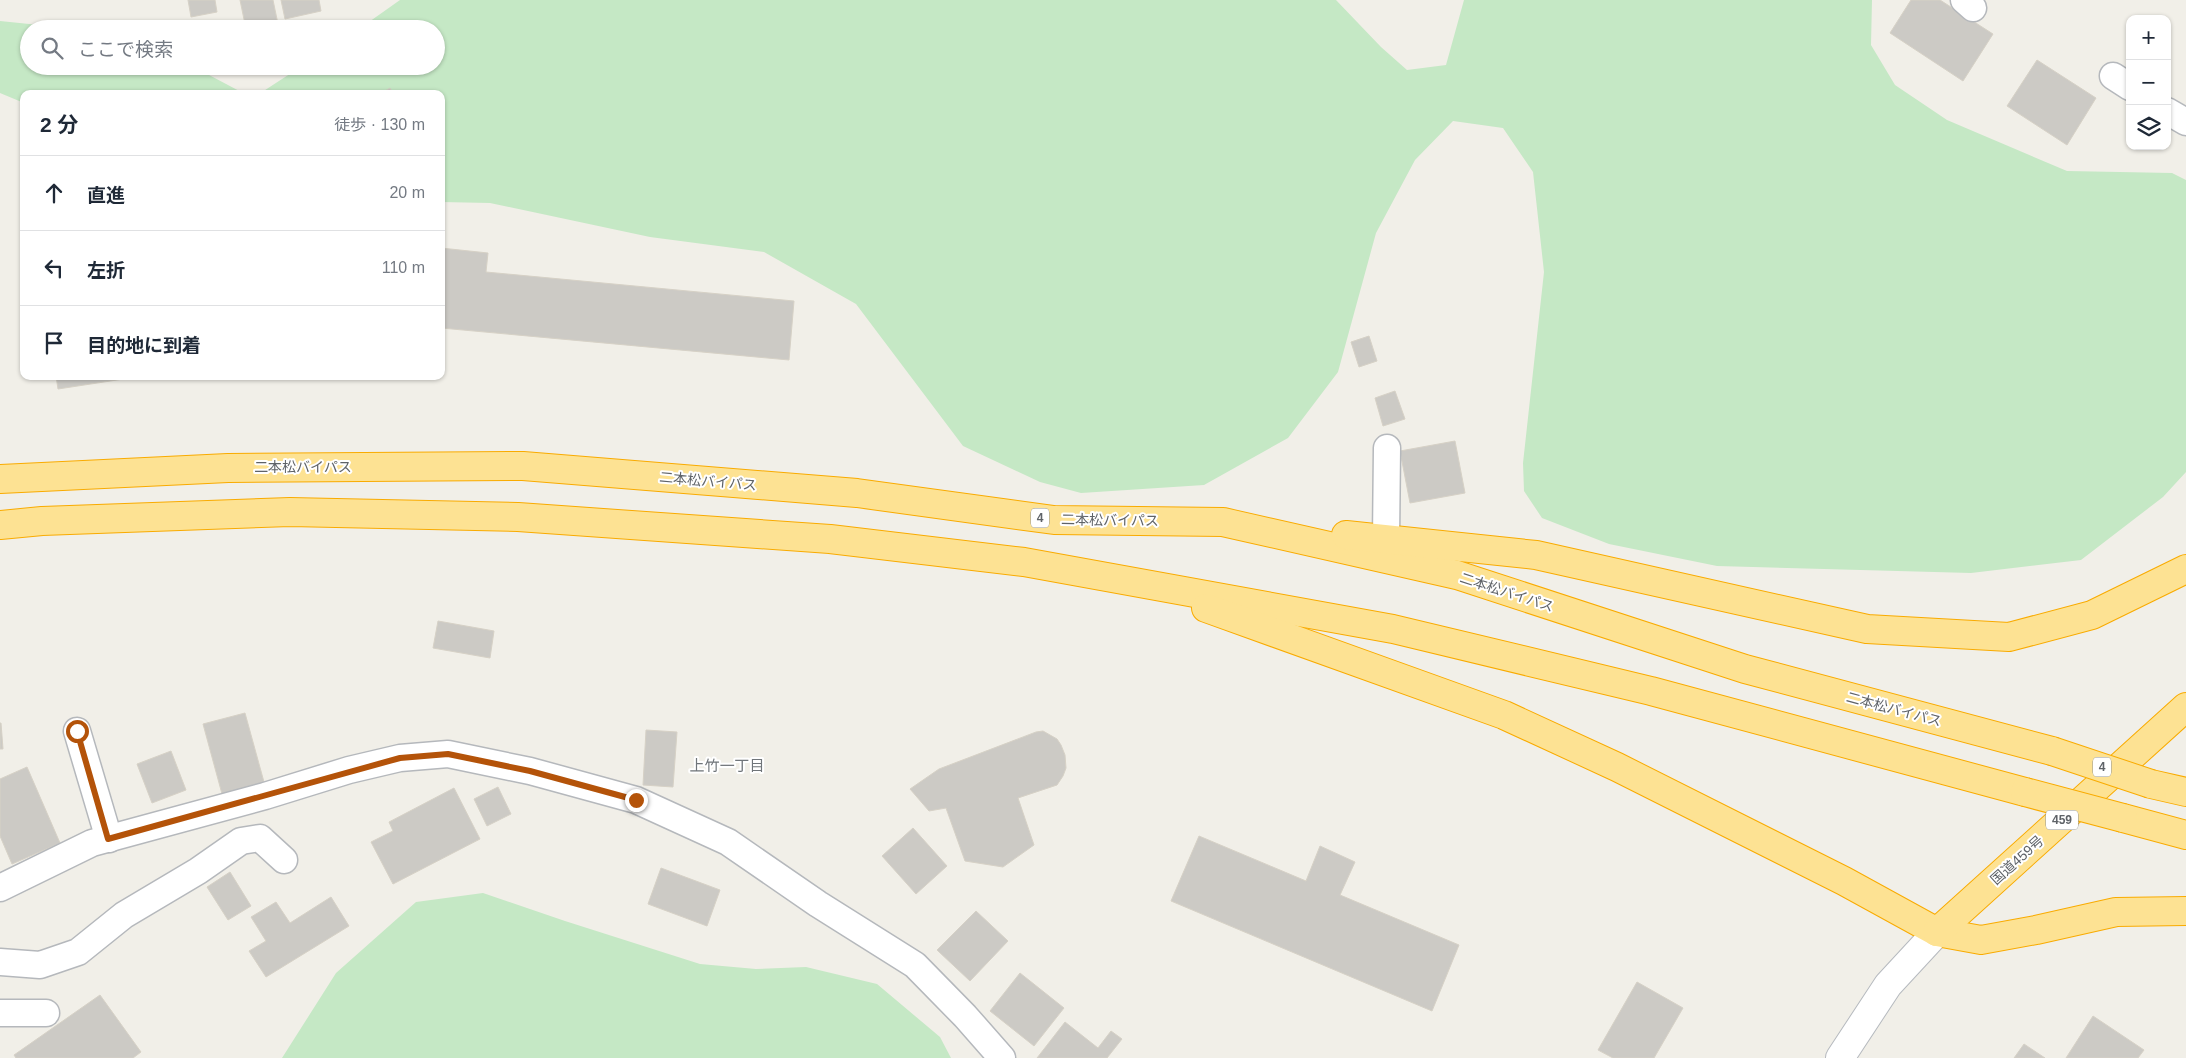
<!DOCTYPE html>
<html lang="ja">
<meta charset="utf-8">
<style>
body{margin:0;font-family:Helvetica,"Noto Sans JP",sans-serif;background:#f6f6f7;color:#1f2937}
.controls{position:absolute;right:15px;top:15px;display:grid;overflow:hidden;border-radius:10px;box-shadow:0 1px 4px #0004}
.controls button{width:45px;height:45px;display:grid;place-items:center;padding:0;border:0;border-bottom:1px solid #e0e1e3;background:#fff;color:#1f2937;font:25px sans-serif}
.stop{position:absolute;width:15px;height:15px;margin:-11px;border:4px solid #b45309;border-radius:50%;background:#fff}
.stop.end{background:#b45309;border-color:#fff;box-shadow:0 1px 5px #0008}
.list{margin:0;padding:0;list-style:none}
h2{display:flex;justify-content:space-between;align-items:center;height:65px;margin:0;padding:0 20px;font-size:21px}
h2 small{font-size:16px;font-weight:400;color:#747a83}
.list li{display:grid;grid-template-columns:32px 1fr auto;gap:15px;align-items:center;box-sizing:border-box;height:75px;padding:0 20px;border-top:1px solid #e0e1e3}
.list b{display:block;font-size:19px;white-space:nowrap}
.list em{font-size:16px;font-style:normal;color:#747a83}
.icon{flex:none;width:28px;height:28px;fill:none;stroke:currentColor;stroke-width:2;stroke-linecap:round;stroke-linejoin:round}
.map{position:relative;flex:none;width:2186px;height:1058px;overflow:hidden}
.search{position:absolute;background:#fff;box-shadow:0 1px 4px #0004;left:20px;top:20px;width:425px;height:55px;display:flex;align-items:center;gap:12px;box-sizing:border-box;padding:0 18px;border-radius:28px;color:#747a83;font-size:19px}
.panel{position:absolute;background:#fff;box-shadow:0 1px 4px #0004;left:20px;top:90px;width:425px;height:290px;border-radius:10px}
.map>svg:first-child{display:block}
</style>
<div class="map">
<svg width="2186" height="1058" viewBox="0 0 2186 1058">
<rect width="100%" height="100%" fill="#f1efe8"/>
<g fill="#c5e8c5">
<path d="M400 0H1336L1381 47 1407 70 1446 65 1464 0H1872L1871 45 1895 85 1947 120 2067 171 2172 173 2186 180V472L2163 497 2081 560 1971 573 1717 566 1609 544 1542 518 1524 491 1523 463 1544 272 1533 172 1503 128 1453 121 1415 160 1376 233 1338 372 1288 438 1204 485 1081 493 1040 482 963 446 856 304 764 252 650 237 490 203 441 202V94H259L302 66H436V29H359Z"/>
<path d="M0 21 78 29H29V66H192L245 94H24V103L0 93Z"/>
<path d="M483 893 565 921 700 964 756 969 806 967 877 984 940 1037 951 1058H282L336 973 416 902Z"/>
</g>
<g fill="#cccac5" stroke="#d6d1c6">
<path d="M188 0H215L217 12 191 17Z"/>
<path d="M240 0H273L278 24 246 29Z"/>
<path d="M281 0H319L321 11 285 19Z"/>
<path d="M1911 0H1940L1993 34 1963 81 1890 33Z"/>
<path d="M2037 60 2096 98 2067 145 2007 106Z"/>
<path d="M390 88 393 94H380Z"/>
<path d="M441 248 488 253 486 272 794 301 789 360 441 328Z"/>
<path d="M1369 336 1377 361 1359 367 1351 342Z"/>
<path d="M56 376H143L58 389Z"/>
<path d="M1395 391 1405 419 1383 426 1375 398Z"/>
<path d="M1455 441 1465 493 1410 503 1400 451Z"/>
<path d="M438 621 494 631 490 658 433 648Z"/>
<path d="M245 713 264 782 222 794 203 724Z"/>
<path d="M0 723H1L3 749H0Z"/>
<path d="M646 730 677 732 673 787 643 785Z"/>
<path d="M1043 731 1057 739 1061 745 1065 755 1066 768 1063 776 1057 785 1018 798 1034 845 1003 867 965 861 946 808 929 811 910 789 939 769 1036 732Z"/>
<path d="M171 751 186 790 152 803 137 764Z"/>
<path d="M27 767 60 843 12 864 0 836V779Z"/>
<path d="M498 787 511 814 487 826 474 799Z"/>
<path d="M454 788 480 839 393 884 371 842 393 831 389 822Z"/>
<path d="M913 828 947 866 916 894 882 856Z"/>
<path d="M1199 836 1306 881 1320 846 1355 862 1340 895 1459 945 1432 1011 1171 901Z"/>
<path d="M661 868 720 890 707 926 648 904Z"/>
<path d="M230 872 251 906 228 920 207 887Z"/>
<path d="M331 897 349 926 266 977 249 951 266 941 251 917 276 902 290 923Z"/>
<path d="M976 911 1008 941 970 981 937 950Z"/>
<path d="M1020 973 1064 1008 1034 1046 990 1011Z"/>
<path d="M1637 982 1683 1008 1654 1058H1613L1598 1050Z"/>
<path d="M100 995 141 1052 133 1058H16L14 1055Z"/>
<path d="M2093 1016 2144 1050 2138 1058H2066Z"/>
<path d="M1065 1022 1098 1048 1111 1031 1122 1039 1107 1058H1037Z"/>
<path d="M2024 1044 2045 1058H2014Z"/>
</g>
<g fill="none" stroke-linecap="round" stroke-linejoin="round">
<defs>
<g id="street">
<path d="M1964 0 1973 8"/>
<path d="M2113 76 2130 87"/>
<path d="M2167 111 2186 122"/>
<path d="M1386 539 1387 448"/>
<path d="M77 731 109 839"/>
<path d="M0 888 92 843 265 796 349 770 400 758 448 754 530 771 636 800 728 842 818 904 915 965 965 1016 1002 1058"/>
<path d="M0 962 40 965 78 952 124 915 198 871 241 841 260 838 284 860"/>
<path d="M0 1013H46"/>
</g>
<path id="secondary" d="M1840 1058 1888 985 1937 932"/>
<g id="highway">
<path d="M0 479 228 468 523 466 857 493 1054 520 1223 522 1457 575 1745 669 2052 751"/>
<path d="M0 525 42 521 290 512 518 517 830 539 1024 562 1393 629 1651 691 2025 792"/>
<path d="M1346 535 1536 555 1867 629 2009 637 2092 615 2186 569"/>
<path d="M1206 608 1504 715 1617 767 1844 881 1937 932 1981 940 2036 930 2116 912 2186 911"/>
<path d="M2151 784 2186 792"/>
<path d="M2123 818 2186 835"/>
<path d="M1937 932 2186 707"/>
</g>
</defs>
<use href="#street" stroke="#b5b8bc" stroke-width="29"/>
<use href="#secondary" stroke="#b6babf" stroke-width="30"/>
<use href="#highway" stroke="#f9ab00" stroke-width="30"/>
<use href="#street" stroke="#fff" stroke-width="26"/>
<use href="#secondary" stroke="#fff" stroke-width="28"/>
<use href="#highway" stroke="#fde293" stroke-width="28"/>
<defs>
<g id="highway-bridge">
<path d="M2052 751 2151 784"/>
<path d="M2025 792 2123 818"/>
</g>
</defs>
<use href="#highway-bridge" stroke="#f9ab00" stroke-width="30" stroke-linecap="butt"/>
<use href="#highway-bridge" stroke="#fde293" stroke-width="28"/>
</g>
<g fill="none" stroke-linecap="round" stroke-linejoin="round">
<path stroke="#b45309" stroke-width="6" d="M77 731 108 839 400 758 448 754 530 771 636 800"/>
</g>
<g text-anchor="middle" stroke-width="4" stroke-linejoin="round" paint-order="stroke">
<g fill="#fff" stroke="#8f9295" stroke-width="1">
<rect x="1031" y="508.5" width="18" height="19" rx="4"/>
<rect x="2093" y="757.5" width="18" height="19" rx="4"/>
<rect x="2046" y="810.5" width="32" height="19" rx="4"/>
</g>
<g font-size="12" font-weight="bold" fill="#5f6368">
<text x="1040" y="522">4</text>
<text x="2102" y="771">4</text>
<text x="2062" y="824">459</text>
</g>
<g font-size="14" fill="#5f6368" stroke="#fff">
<text x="303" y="472">二本松バイパス</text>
<text transform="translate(708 481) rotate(5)" y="5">二本松バイパス</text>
<text transform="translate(1110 520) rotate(1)" y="5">二本松バイパス</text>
<text transform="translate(1507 592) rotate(18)" y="5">二本松バイパス</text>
<text transform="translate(1894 709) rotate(15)" y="5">二本松バイパス</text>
<text transform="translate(2017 860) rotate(-42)" y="5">国道459号</text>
</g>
<g font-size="15" fill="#70757a" stroke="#fff">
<text x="727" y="771">上竹一丁目</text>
</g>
</g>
</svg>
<div class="controls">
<button>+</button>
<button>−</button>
<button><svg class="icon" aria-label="layers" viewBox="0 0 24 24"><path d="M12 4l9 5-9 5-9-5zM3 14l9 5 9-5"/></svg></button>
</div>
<div class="stop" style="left:77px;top:731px"></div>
<div class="stop end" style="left:636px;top:800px"></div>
<div class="search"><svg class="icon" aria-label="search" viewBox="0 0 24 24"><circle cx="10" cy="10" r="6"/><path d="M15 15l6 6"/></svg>ここで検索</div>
<section class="panel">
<h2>2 分<small>徒歩 · 130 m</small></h2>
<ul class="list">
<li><svg class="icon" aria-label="ahead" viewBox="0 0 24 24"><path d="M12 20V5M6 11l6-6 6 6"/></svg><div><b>直進</b></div><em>20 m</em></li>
<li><svg class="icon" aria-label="left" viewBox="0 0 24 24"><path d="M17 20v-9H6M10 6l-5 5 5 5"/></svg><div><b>左折</b></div><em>110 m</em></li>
<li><svg class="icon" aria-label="arrive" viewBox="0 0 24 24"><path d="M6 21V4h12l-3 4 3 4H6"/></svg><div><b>目的地に到着</b></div></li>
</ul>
</section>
</div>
